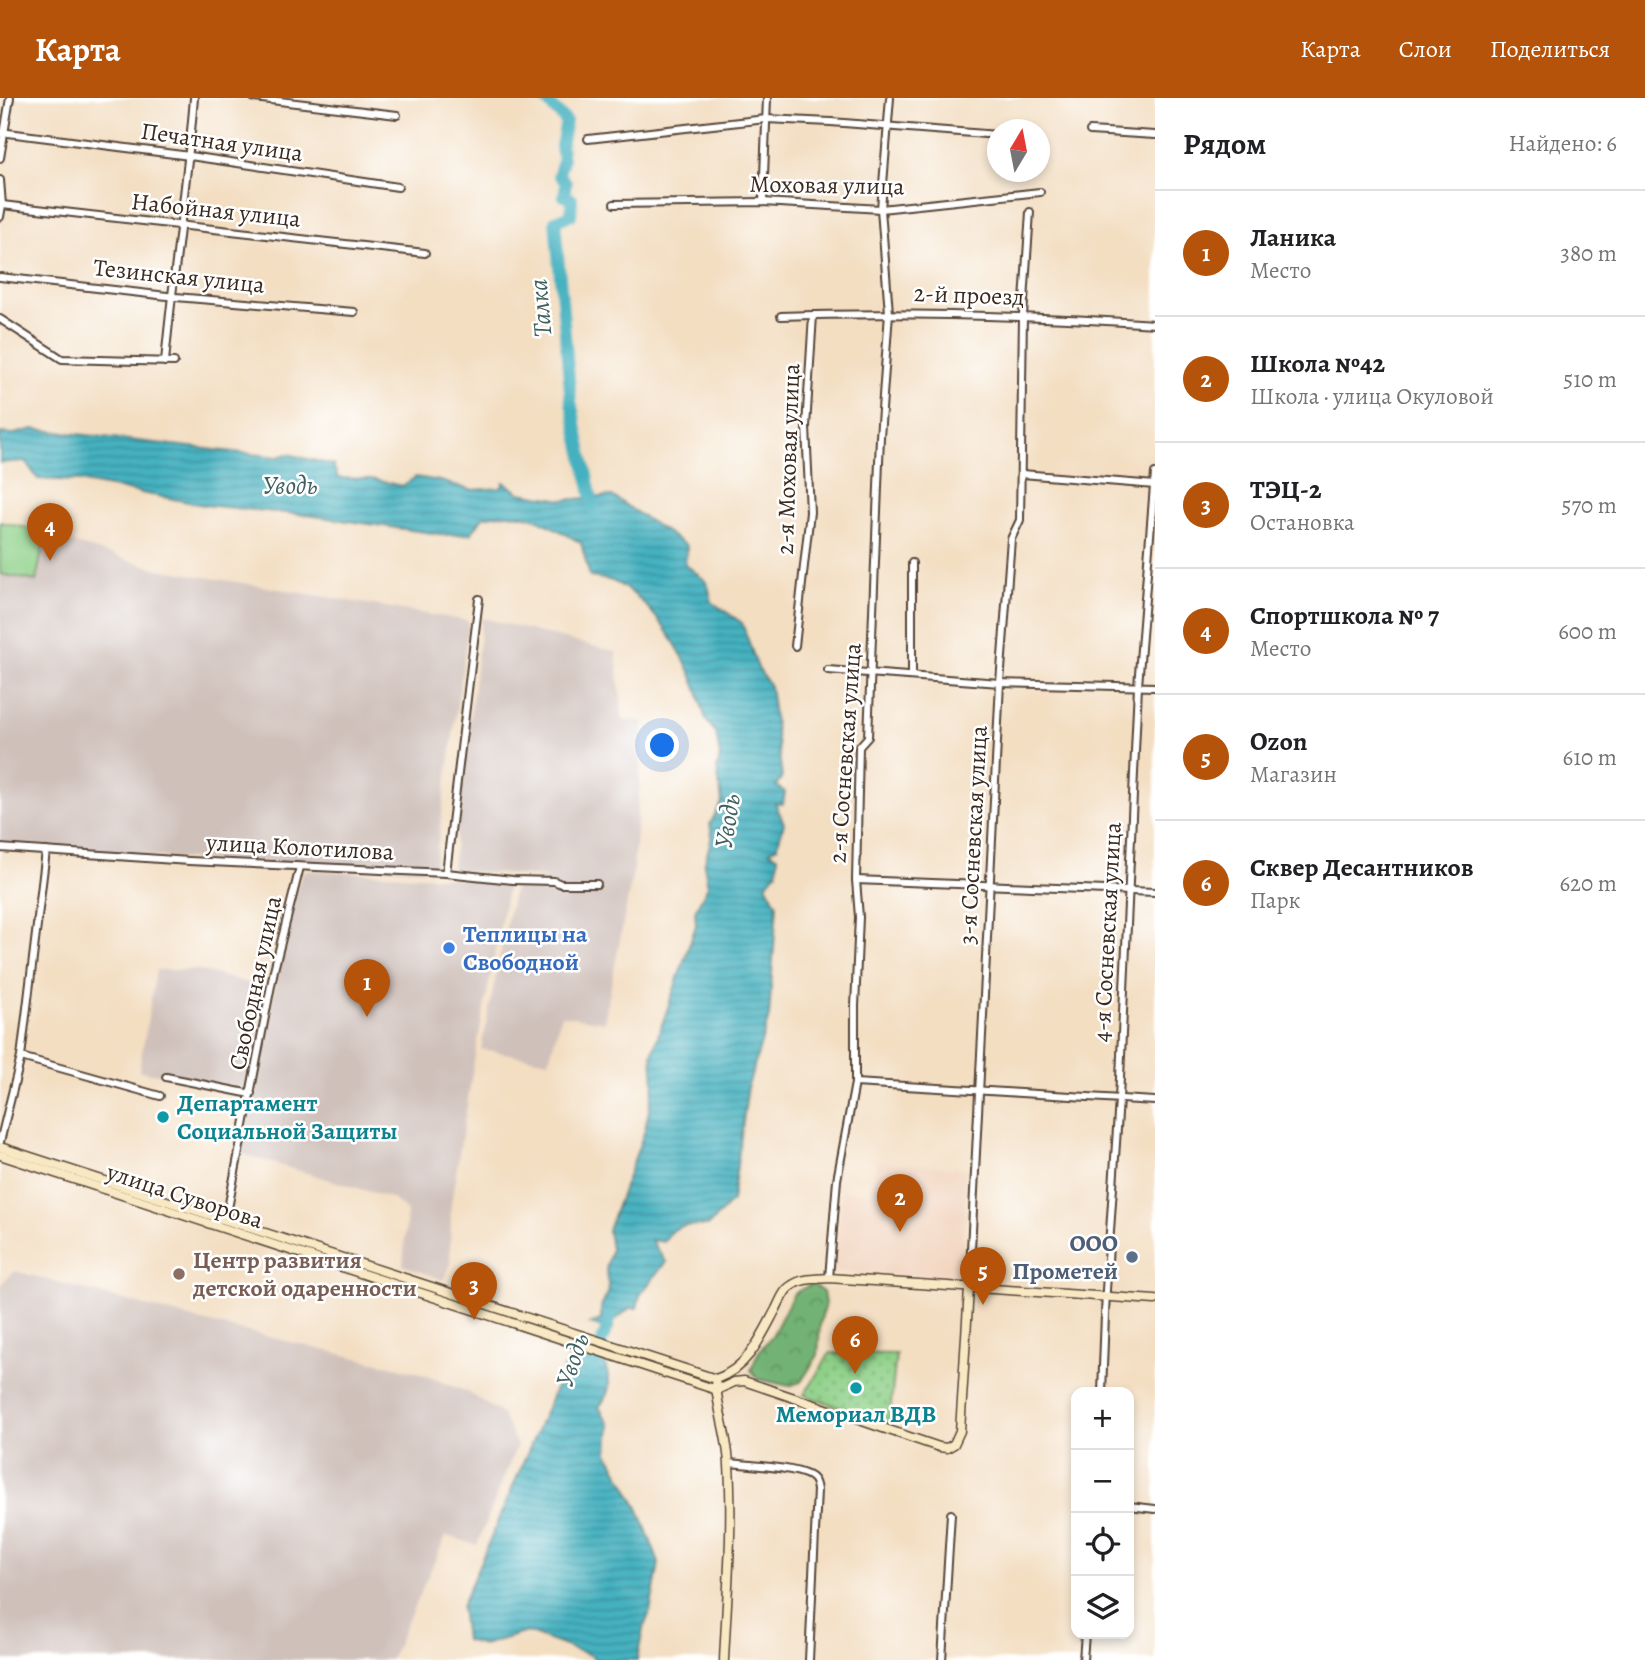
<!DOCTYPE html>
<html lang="ru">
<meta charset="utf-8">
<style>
body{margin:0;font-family:Alegreya,serif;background:#f6f6f6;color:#202124}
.controls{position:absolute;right:21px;bottom:21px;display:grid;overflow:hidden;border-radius:14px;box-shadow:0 4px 10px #0003}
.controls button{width:63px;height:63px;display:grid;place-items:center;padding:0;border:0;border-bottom:2px solid #e0e0e0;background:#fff;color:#202124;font:35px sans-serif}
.compass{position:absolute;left:987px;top:21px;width:63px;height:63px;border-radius:50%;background:#fff;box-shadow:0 4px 10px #0003;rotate:10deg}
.you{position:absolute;left:663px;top:648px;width:24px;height:24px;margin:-18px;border:5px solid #fff;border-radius:50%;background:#1a73e8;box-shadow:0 0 0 10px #1a73e833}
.badge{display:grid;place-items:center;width:46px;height:46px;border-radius:50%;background:#b45309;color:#fff;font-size:23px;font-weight:700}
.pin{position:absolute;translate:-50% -58px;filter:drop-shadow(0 2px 4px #0008)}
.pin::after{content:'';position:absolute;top:37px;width:24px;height:21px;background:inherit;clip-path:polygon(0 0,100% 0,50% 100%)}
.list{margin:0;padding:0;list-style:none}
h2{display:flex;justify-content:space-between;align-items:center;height:91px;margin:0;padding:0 28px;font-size:30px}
h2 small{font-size:23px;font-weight:400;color:#757577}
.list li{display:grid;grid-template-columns:46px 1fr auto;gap:21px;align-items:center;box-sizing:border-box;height:126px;padding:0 28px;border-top:2px solid #e0e0e0}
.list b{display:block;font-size:26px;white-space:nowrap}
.list p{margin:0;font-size:23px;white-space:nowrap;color:#757577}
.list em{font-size:23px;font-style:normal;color:#757577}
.icon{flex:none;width:38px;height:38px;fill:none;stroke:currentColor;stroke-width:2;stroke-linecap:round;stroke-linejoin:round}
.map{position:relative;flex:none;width:1155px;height:1562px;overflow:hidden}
header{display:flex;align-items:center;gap:42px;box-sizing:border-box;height:98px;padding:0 35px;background:#b45309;color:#fff}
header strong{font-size:33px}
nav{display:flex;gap:38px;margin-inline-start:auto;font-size:24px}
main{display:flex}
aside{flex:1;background:#fff}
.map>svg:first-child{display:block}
</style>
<header>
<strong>Карта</strong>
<nav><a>Карта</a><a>Слои</a><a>Поделиться</a></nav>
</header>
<main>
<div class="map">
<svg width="1155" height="1562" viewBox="0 0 1155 1562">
<defs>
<pattern id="grass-dots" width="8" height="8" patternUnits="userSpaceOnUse" patternTransform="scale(1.75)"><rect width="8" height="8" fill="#8ed088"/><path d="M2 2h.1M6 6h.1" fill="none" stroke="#75a96f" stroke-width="1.8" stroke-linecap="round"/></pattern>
<pattern id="forest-crowns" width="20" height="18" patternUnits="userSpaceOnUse" patternTransform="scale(1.75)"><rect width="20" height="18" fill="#72b274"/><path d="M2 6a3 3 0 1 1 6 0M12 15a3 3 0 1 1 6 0" fill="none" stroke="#5f915f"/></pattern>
<pattern id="water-rules" width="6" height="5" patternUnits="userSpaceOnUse" patternTransform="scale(1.75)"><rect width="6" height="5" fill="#44b1c0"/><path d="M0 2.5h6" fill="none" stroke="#3a909b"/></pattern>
</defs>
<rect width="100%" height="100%" fill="#fff"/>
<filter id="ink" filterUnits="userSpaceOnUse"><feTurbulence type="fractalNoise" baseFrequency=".0143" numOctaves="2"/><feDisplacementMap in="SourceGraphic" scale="14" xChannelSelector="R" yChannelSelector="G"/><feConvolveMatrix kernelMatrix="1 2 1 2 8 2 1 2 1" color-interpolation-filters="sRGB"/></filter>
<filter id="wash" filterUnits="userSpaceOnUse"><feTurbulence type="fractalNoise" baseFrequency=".00686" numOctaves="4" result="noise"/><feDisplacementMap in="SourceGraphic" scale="28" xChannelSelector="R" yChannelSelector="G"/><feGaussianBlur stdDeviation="1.57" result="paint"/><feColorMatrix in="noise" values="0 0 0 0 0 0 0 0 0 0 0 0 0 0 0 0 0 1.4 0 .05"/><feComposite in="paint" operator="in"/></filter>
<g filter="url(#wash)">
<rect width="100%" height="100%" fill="#f3dec2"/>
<path fill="#f2d4be" d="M877 1063 967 1071 961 1181 832 1173 842 1093 870 1095Z"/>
<g fill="#cfc0ba">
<path d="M44 436 158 471 469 523 434 772 189 761 0 748V460Z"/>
<path d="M482 520 616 554 623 622 644 623 633 774 604 924 561 917 549 963 481 951 515 784 544 781 545 779 452 772Z"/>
<path d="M308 772 441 779 508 786 474 963 451 1106 450 1168 443 1182 403 1167 407 1113 391 1100 242 1056 278 872 297 790 303 773Z"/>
<path d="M156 872H199L262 889 265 898 248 990 139 973Z"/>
<path d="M15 1173 198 1222 416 1274 468 1294 502 1316 517 1347 477 1447 446 1438 390 1562H0V1195L3 1184Z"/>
</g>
<path fill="url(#grass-dots)" stroke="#647d53" stroke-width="2" d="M830 1255 896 1256 889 1326 804 1297Z"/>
<path fill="url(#forest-crowns)" stroke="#566e49" stroke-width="2" d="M812 1186 823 1194 825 1206 820 1226 818 1257 801 1284 789 1288 758 1281 751 1272 758 1255 773 1236 794 1195Z"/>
<path fill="#8ed088" stroke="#647d53" stroke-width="2" d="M0 424 46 434 36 483 0 476Z"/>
<g fill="url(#water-rules)" stroke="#406e6f" stroke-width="2">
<path d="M33 331 278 359 288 356 333 367 338 380 372 381 402 388 416 379 440 383 471 392 501 390 504 384 520 395 551 400 563 402 612 398 687 448 685 466 707 484 712 504 742 525 758 570 770 588 782 679 776 688 785 694 783 706 775 705 784 725 777 749 769 753 778 759 777 774 766 786 777 807 769 919 748 988 732 1103 708 1128C688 1127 673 1125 664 1144L651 1142 666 1164 640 1197 637 1210H630L615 1222 612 1233 590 1226 601 1222V1209L609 1193 606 1171 611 1152 608 1132 645 1032 654 986 652 956 696 827 695 813 708 788 704 767 712 738 710 726 722 704 717 670 720 659 716 634C702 622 703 608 697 591 684 554 649 498 612 483 605 481 597 480 590 479L581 445C544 424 527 409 483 419L471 436 445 437 307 417 204 407 79 383 38 381 25 363 0 365V335L14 336Z"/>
<path d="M586 1259 604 1264C611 1283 612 1293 599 1309L610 1327 608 1355 639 1412 659 1465 650 1514 643 1531 637 1562H595L590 1557 527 1534 483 1547 465 1542 461 1509 568 1261Z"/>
</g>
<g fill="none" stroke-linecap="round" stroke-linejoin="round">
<g stroke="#44b1c0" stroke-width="12">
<path d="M544 0 566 23 561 48 563 62 559 76 566 85 564 98 572 101 571 117 555 123 571 304 595 415"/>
<path d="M590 1277 611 1218"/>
</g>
</g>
</g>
<g filter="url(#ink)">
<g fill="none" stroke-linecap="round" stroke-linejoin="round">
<defs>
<g id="street">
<path d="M254 0 397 17"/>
<path d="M1090 33 1155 37"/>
<path d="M0 34 190 58 398 89"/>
<path d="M588 41 766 21 831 24 998 37"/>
<path d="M0 60 10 0"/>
<path d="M0 82 2 107 0 119"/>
<path d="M763 104 767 0"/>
<path d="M614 106 763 104 881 111 1040 94"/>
<path d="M2 107 425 155"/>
<path d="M0 179 176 199 354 214"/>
<path d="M781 218C906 213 1030 218 1155 226"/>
<path d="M0 221 62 261 174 264"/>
<path d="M165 264C173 176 187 88 194 0"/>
<path d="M1022 376 1155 387"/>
<path d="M795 548 810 414 806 329 813 217"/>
<path d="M828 572 1000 585 1155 589"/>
<path d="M912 578V465"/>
<path d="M0 750 189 763 446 775 513 782 554 783 561 786H597"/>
<path d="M446 775 479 501"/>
<path d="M856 782 1155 794"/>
<path d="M21 959 160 998"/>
<path d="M166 979 251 996"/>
<path d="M855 985 1155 1003"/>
<path d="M0 1044 21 959 46 753"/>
<path d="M226 1121 274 872 300 769"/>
<path d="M829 1180 837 1082 855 985V908L859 819 856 782 859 649 868 639 880 339 889 215 881 111 890 0"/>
<path d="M969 1191 1000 585 1011 441 1020 422 1023 218 1030 114"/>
<path d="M1102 1294 1106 1192 1119 1001 1138 588 1155 375"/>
<path d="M729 1365C746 1367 804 1369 813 1381 816 1384 816 1387 817 1392L809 1562"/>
<path d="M1129 1408 1155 1411"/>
<path d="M942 1562 951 1416"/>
<path d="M1083 1562 1085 1536"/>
</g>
<g id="secondary">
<path d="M0 1049 716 1281"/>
<path d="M0 1057 717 1292"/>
<path d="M716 1281C748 1270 761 1239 776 1211 780 1203 784 1192 791 1188 802 1180 815 1181 829 1180L1155 1202"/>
<path d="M716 1287C718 1314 728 1340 729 1367 733 1432 727 1497 724 1562"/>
<path d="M717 1292 734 1284 744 1283 939 1349 947 1350 954 1346 960 1333 969 1191"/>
</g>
</defs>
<use href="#street" stroke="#574537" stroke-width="10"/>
<use href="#secondary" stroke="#574537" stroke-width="11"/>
<use href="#street" stroke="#fff" stroke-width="6"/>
<use href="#secondary" stroke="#f8e8c3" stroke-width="8"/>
</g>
</g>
<circle fill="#3f7fe0" stroke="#fff" stroke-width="2.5" cx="449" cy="850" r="7"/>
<g fill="#0f9aa8" stroke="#fff" stroke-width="2.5">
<circle cx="163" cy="1019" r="7"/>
<circle cx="856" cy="1290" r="7"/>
</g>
<circle fill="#5c6f8a" stroke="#fff" stroke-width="2.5" cx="1132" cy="1159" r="7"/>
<circle fill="#8d6e63" stroke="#fff" stroke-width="2.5" cx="179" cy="1176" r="7"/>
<g text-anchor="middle" stroke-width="5" stroke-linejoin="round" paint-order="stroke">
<g font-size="24" fill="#3b2a1e" stroke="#fff">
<text transform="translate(222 44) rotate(8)" y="8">Печатная улица</text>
<text transform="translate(827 87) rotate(1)" y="8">Моховая улица</text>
<text transform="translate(216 112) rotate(6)" y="8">Набойная улица</text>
<text transform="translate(179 178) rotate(6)" y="8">Тезинская улица</text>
<text transform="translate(969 197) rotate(2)" y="8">2-й проезд</text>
<text transform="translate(788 361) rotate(-88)" y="8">2-я Моховая улица</text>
<text transform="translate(845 655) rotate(-86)" y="8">2-я Сосневская улица</text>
<text transform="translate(973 737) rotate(-87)" y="8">3-я Сосневская улица</text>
<text transform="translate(300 749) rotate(3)" y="8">улица Колотилова</text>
<text transform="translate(1107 834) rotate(-87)" y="8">4-я Сосневская улица</text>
<text transform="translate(255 885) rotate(-78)" y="8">Свободная улица</text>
<text transform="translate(185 1098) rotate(18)" y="8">улица Суворова</text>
</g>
<g font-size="24" font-weight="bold" fill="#366cbe" stroke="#fff" text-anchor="start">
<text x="463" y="844">Теплицы на<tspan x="463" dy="28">Свободной</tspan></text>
</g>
<g font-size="24" font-weight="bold" fill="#0d838f" stroke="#fff" text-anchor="start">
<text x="177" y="1013">Департамент<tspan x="177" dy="28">Социальной Защиты</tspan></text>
<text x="856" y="1324" text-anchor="middle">Мемориал ВДВ</text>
</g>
<g font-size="24" font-weight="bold" fill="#4e5e75" stroke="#fff" text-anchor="end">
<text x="1118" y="1153">ООО<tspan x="1118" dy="28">Прометей</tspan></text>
</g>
<g font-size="24" font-weight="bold" fill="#785e54" stroke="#fff" text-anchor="start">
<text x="193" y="1170">Центр развития<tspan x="193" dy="28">детской одаренности</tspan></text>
</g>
<g font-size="26" font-style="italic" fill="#3f605f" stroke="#fff">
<text transform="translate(540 210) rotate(-95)" y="9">Талка</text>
<text x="290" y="396">Уводь</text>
<text transform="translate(727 723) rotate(-81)" y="9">Уводь</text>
<text transform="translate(572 1262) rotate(-71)" y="9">Уводь</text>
</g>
</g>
</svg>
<div class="controls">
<button>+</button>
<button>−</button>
<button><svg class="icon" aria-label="locate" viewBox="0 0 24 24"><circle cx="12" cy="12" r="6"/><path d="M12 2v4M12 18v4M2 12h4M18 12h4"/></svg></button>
<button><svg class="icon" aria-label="layers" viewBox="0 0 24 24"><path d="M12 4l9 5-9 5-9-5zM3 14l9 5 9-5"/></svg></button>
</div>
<svg class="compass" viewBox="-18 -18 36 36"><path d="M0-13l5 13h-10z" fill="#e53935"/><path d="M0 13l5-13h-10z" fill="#757577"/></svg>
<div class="you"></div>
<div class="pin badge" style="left:367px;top:919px">1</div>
<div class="pin badge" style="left:900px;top:1134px">2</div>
<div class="pin badge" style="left:474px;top:1222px">3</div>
<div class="pin badge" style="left:50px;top:463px">4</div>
<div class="pin badge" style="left:983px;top:1207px">5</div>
<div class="pin badge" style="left:855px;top:1276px">6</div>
</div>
<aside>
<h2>Рядом<small>Найдено: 6</small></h2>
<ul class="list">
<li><span class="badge">1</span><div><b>Ланика</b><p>Место</p></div><em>380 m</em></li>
<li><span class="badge">2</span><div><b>Школа №42</b><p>Школа · улица Окуловой</p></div><em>510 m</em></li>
<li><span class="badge">3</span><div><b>ТЭЦ-2</b><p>Остановка</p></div><em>570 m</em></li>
<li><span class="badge">4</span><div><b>Спортшкола № 7</b><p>Место</p></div><em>600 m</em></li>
<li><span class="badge">5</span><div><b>Ozon</b><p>Магазин</p></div><em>610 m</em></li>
<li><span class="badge">6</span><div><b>Сквер Десантников</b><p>Парк</p></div><em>620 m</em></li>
</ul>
</aside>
</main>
